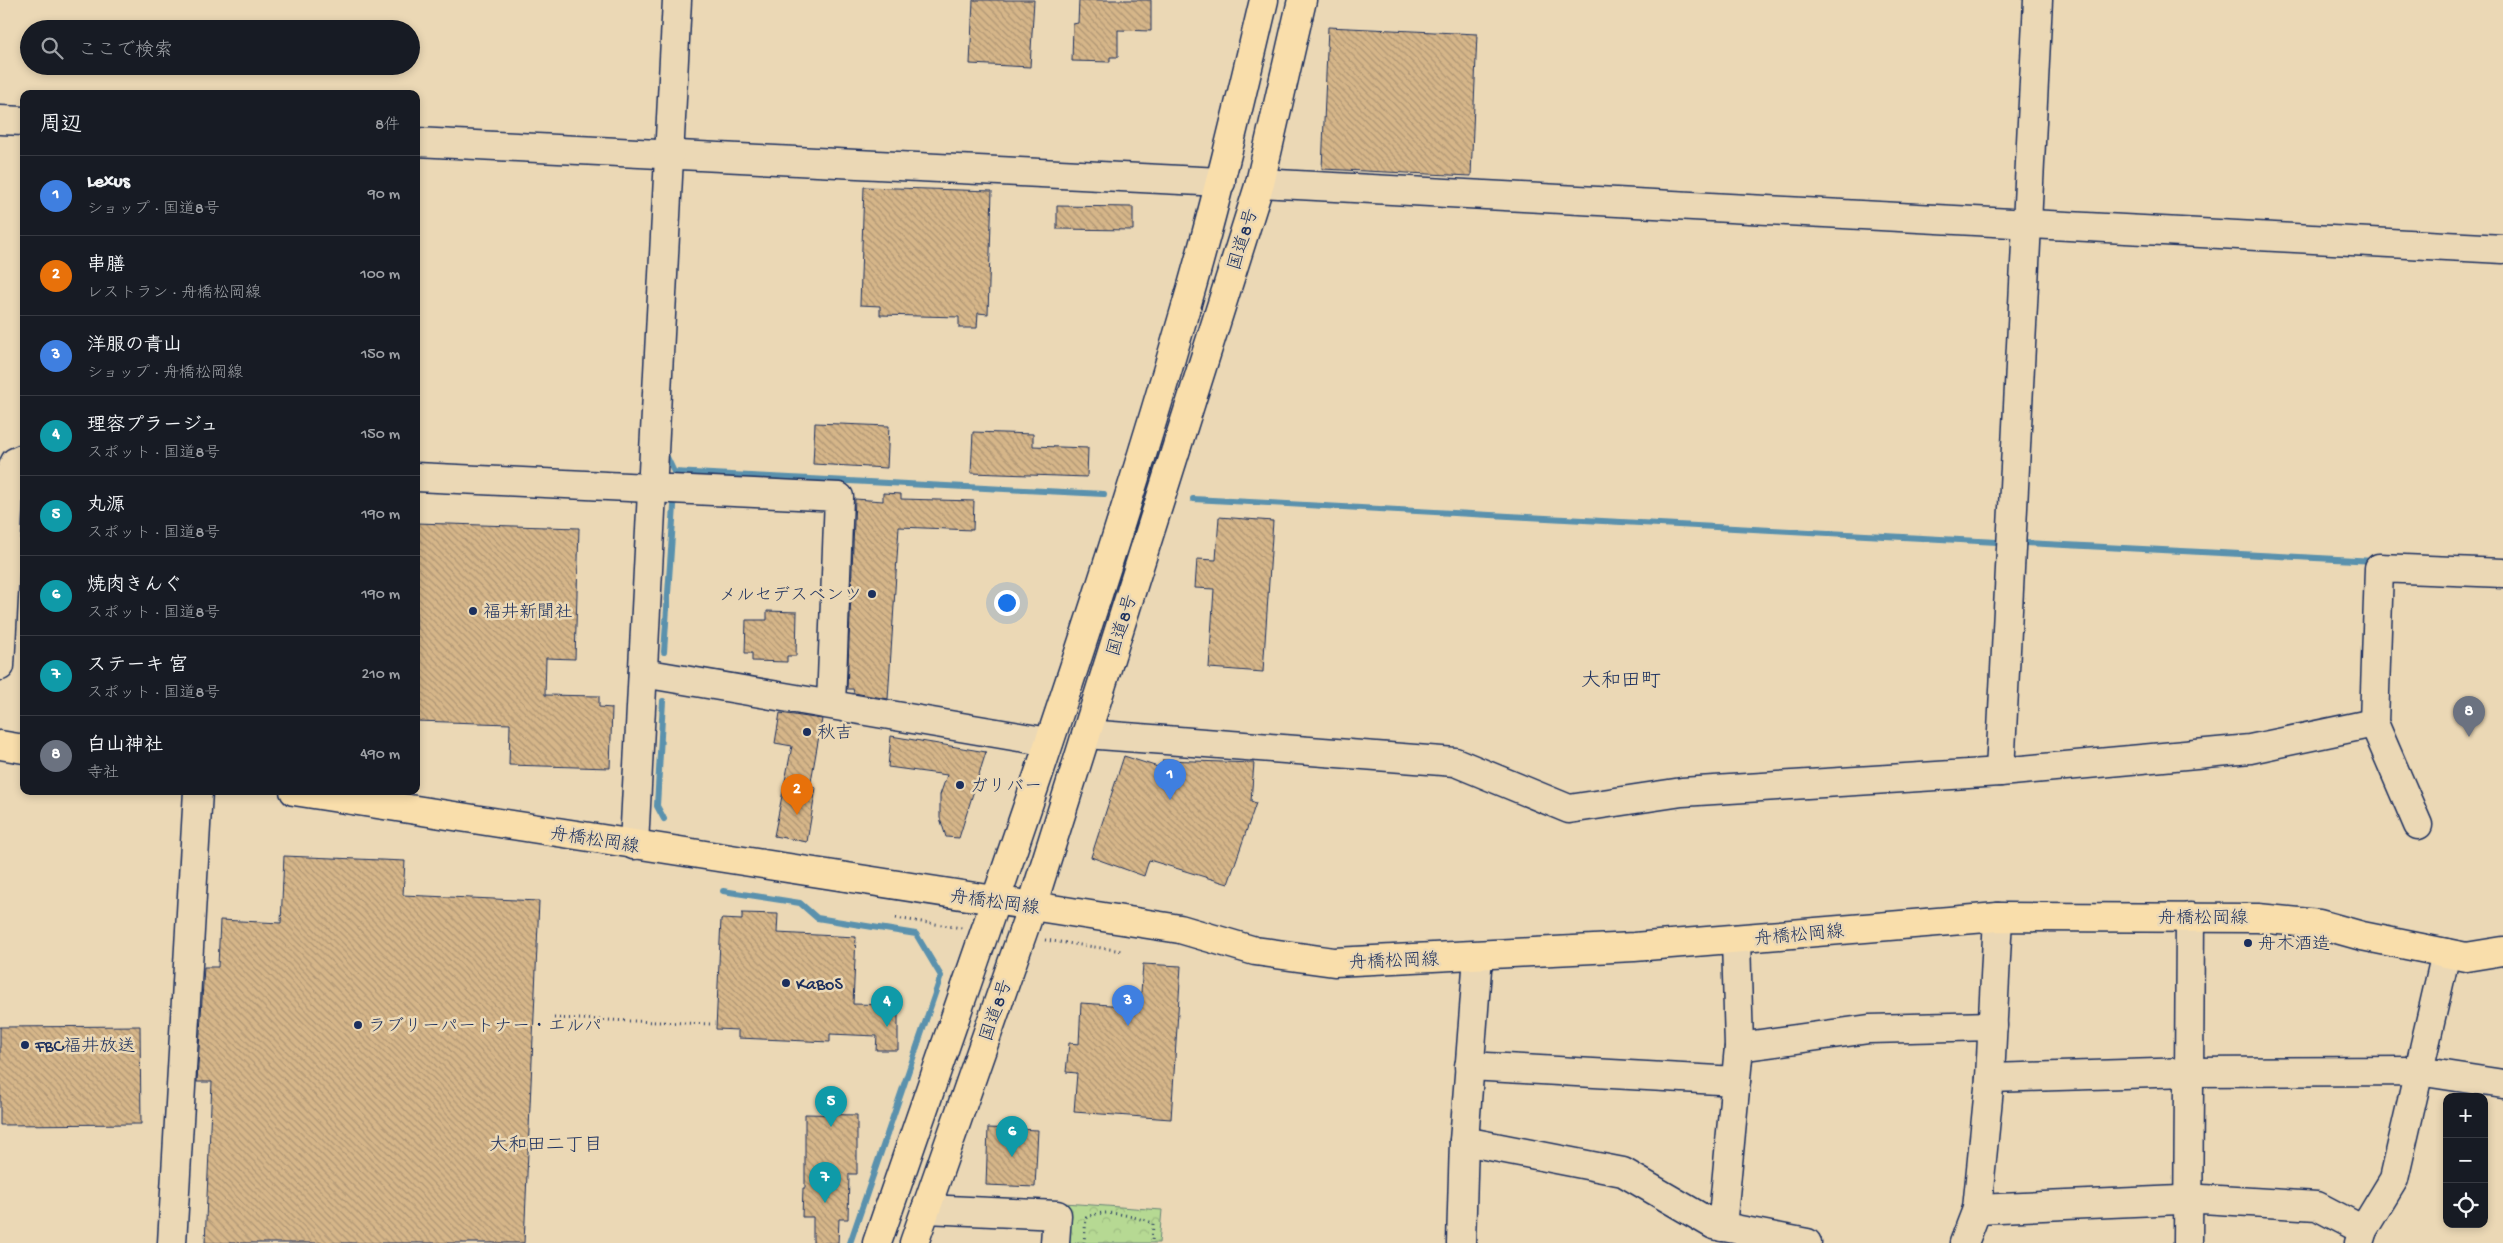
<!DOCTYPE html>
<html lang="ja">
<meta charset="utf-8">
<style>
body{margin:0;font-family:"Gochi Hand","Klee One",sans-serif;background:#20242c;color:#f1f3f6}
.controls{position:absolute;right:15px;bottom:15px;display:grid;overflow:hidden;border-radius:10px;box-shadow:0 2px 8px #0003}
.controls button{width:45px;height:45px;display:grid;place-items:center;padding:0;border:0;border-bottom:1px solid #363941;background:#171b24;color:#f1f3f6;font:25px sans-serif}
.you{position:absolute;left:1006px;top:602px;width:18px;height:18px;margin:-12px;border:4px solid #fff;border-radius:50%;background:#1a73e8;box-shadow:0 0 0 8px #1a73e833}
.badge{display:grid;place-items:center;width:32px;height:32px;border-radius:50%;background:#0b8043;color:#fff;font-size:16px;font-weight:700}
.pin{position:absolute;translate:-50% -41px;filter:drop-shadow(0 1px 2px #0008)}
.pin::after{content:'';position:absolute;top:26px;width:18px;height:15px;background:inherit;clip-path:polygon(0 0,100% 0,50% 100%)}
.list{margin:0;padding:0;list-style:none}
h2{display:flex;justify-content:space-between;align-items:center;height:65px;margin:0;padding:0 20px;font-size:21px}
h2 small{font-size:16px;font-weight:400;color:#9ea1a6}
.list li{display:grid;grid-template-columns:32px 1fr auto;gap:15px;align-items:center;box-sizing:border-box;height:80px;padding:0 20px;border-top:1px solid #363941}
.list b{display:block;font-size:19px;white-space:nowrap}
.list p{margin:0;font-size:16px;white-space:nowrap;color:#9ea1a6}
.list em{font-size:16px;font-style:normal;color:#9ea1a6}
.icon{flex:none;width:28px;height:28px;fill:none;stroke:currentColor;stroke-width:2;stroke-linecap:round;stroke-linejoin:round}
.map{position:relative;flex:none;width:2503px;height:1243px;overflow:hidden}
.search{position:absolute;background:#171b24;box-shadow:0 2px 8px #0003;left:20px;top:20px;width:400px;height:55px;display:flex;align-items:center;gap:12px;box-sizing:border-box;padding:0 18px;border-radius:28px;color:#9ea1a6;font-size:19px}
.panel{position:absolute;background:#171b24;box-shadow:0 2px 8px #0003;left:20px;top:90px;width:400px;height:705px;border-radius:10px}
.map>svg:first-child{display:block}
</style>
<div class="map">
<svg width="2503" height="1243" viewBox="0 0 2503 1243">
<defs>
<pattern id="park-crowns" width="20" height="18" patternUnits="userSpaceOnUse" patternTransform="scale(1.25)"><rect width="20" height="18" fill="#b6d993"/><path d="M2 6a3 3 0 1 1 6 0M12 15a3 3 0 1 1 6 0" fill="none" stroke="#9cbb81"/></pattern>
<pattern id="building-back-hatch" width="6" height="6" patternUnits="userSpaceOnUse" patternTransform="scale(1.25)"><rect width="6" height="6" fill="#d6b689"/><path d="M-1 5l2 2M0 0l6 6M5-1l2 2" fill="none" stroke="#ad9473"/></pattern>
</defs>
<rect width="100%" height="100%" fill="#ebd8b5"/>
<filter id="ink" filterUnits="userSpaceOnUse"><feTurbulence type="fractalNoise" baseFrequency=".02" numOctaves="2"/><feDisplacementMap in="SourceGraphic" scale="10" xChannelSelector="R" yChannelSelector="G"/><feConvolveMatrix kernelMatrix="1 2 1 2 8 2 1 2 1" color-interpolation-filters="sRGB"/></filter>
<g filter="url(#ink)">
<path fill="url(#park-crowns)" stroke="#688478" d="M1064 1203 1162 1210 1159 1243H1061Z"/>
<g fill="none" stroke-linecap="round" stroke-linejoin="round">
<g stroke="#5a91ad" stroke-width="6">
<path d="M666 451V455L674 472 1104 494"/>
<path d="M1193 499 1997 542"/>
<path d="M2024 543 2375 561"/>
<path d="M664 652 674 506"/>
<path d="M663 701 657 806 664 819"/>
<path d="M723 891 800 903 817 918 916 934 941 976 850 1243"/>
</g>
</g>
<g fill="url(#building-back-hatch)" stroke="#1b2f5e">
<path d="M973 0H1034L1030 67 970 64Z"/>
<path d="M1079 0H1151V31L1118 30V57H1110V62L1072 61 1073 24 1078 23Z"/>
<path d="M1328 27 1477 34 1471 176 1322 169Z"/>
<path d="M864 187 992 191 988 314 978 313 977 328H959V317L880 315V306L860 305Z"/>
<path d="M1057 206 1133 207V230L1057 229Z"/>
<path d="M815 423 889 426 887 468 813 464Z"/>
<path d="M973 432 1033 434V446L1088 448 1087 477 971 473Z"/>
<path d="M883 493 901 494V499L974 501 973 530 899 527 888 699 854 693 853 689H847L855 499 883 501Z"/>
<path d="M1219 517 1273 521 1263 672 1209 668 1214 589 1195 588 1197 559 1216 560Z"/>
<path d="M416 523 579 528 575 659 546 658 545 695 599 696V707L612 708 610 768 509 765 510 724 416 721Z"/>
<path d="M767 611 797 612 796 656H787V662L752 661V653H745L746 620H767Z"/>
<path d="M780 713 822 719 810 787 816 788 807 842 774 836 792 746 775 743Z"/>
<path d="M891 736 986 752 959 838 946 837 940 818V795L947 775 888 767Z"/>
<path d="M1124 756 1161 768 1163 760 1254 763 1251 801 1256 803 1228 884 1149 860 1144 876 1091 857Z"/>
<path d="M284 856 405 861 403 895 539 901 524 1243H205L212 1082H197L204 967H218L220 920 281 923Z"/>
<path d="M742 913 778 914 777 933 856 937 853 1004 898 1005V1050H876L877 1036 830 1034V1042L738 1038V1030L716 1029 721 919 742 920Z"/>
<path d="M1143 964 1181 966 1171 1119 1074 1112 1077 1073 1066 1072 1069 1043 1079 1044 1081 1003 1140 1007Z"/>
<path d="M140 1026 141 1124 0 1125V1027Z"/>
<path d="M805 1114 857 1115V1174H849L848 1219H839L838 1243H813V1217H802L803 1188H805Z"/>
<path d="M988 1128 1038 1130 1035 1187 986 1185Z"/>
</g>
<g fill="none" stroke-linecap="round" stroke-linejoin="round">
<defs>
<g id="minor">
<path d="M0 120 24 121"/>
<path d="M416 142 1221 182"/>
<path d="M1260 183 2503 249"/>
<path d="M416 477 839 497 831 704"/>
<path d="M0 666 10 474 15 462 24 458"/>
<path d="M643 673 1049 742"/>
<path d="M1086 734 1455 762 1569 809 1682 792 2000 772 2250 749 2374 723"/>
<path d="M2000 772 2038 0"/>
<path d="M2418 825 2374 723 2379 568 2503 573"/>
<path d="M634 845 677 0"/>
<path d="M1739 1047 1869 1029 1993 1026"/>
<path d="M1469 1066 1736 1081"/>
<path d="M1990 1078 2189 1072 2418 1071 2503 1084"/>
<path d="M1464 1141 1623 1172 1714 1225 1807 1243"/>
<path d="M926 1209 1057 1215 1055 1243"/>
<path d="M1977 1209 2202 1199 2317 1206 2363 1230"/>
<path d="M1722 1227 1739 1047 1736 939"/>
<path d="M172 1243 198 791"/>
<path d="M1461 1243 1464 1141 1478 956"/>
<path d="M1964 1243 1977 1209 1990 1078 1998 917"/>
<path d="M2188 1243 2190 917"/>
<path d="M2359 1243 2363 1230 2394 1179 2446 953"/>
</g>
<g id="major">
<path d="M0 745 24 749"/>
<path d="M294 791 1180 929 1255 951 1334 962 1634 947 1998 917 2258 918 2319 924 2362 936 2466 957 2503 951"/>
</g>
<g id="highway">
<path d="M877 1243C983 936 1093 629 1183 317 1214 212 1239 106 1264 0"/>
<path d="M914 1243 1032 906 1260 183 1302 0"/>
</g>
</defs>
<use href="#minor" stroke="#1b2f5e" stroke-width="31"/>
<use href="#major" stroke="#1b2f5e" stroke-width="31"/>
<use href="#highway" stroke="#1b2f5e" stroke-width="31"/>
<g stroke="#1b2f5e" stroke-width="3" stroke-dasharray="1 4" stroke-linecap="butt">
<path d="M896 918 962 928"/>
<path d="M1045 940 1123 951"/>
<path d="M554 1018 710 1024"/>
<path d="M1084 1243 1086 1218C1105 1207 1134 1217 1153 1223L1152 1243"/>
</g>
<use href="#minor" stroke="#ebd8b5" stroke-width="28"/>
<use href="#major" stroke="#f9deab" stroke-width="28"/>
<use href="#highway" stroke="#f9deab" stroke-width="28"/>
</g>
</g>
<g fill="#1b2f5e" stroke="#ebd8b5" stroke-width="2">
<circle cx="872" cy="594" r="5"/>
<circle cx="473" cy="611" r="5"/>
<circle cx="807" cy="732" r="5"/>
<circle cx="960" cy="785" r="5"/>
<circle cx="2248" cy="943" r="5"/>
<circle cx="786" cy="983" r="5"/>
<circle cx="358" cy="1025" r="5"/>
<circle cx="25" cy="1045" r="5"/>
</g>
<g text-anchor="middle" stroke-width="5" stroke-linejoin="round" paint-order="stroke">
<g font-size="18" fill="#1b2f5e" stroke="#ebd8b5">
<text transform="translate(1242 239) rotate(-73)" y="6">国道8号</text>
<text transform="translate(1121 625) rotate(-73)" y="6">国道8号</text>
<text transform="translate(595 839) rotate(9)" y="6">舟橋松岡線</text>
<text transform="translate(995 901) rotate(8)" y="6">舟橋松岡線</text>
<text x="2203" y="923">舟橋松岡線</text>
<text transform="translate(1799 934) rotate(-5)" y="6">舟橋松岡線</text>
<text transform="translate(1394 960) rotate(-2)" y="6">舟橋松岡線</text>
<text transform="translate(995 1010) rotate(-71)" y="6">国道8号</text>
</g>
<g font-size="18" fill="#1b2f5e" stroke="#ebd8b5" text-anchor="start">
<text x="862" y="600" text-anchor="end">メルセデスベンツ</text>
<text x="483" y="617">福井新聞社</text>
<text x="817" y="738">秋吉</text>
<text x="970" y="791">ガリバー</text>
<text x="2258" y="949">舟木酒造</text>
<text x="796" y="989">KaBoS</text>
<text x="368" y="1031">ラブリーパートナー・エルパ</text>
<text x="35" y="1051">FBC福井放送</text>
</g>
<g font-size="19" fill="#1b2f5e" stroke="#ebd8b5">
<text x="546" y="1150">大和田二丁目</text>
</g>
<g font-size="20" fill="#1b2f5e" stroke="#ebd8b5">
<text x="1621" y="686">大和田町</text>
</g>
</g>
</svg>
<div class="controls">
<button>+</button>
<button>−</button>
<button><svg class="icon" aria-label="locate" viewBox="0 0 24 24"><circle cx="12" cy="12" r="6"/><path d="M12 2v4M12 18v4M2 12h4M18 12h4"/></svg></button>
</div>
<div class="you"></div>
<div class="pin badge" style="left:1170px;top:800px;background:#3f7fe0">1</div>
<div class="pin badge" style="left:797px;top:815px;background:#e8710a">2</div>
<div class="pin badge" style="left:1128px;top:1026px;background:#3f7fe0">3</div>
<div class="pin badge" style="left:887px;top:1027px;background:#0f9aa8">4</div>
<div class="pin badge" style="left:831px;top:1127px;background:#0f9aa8">5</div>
<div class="pin badge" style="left:1012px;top:1157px;background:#0f9aa8">6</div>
<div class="pin badge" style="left:825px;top:1203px;background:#0f9aa8">7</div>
<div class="pin badge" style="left:2469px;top:737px;background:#6b7280">8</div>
<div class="search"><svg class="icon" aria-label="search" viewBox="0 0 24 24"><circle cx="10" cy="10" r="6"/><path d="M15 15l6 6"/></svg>ここで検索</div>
<section class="panel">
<h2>周辺<small>8件</small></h2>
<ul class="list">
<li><span class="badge" style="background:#3f7fe0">1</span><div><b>Lexus</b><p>ショップ · 国道8号</p></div><em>90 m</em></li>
<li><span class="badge" style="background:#e8710a">2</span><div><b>串膳</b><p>レストラン · 舟橋松岡線</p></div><em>100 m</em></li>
<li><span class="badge" style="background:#3f7fe0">3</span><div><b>洋服の青山</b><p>ショップ · 舟橋松岡線</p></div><em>150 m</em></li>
<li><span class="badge" style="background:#0f9aa8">4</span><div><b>理容プラージュ</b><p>スポット · 国道8号</p></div><em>150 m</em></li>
<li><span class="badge" style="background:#0f9aa8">5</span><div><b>丸源</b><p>スポット · 国道8号</p></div><em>190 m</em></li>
<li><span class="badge" style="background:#0f9aa8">6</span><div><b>焼肉きんぐ</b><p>スポット · 国道8号</p></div><em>190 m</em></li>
<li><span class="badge" style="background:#0f9aa8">7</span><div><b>ステーキ 宮</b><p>スポット · 国道8号</p></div><em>210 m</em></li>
<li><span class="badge" style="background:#6b7280">8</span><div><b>白山神社</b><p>寺社</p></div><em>490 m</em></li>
</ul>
</section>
</div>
